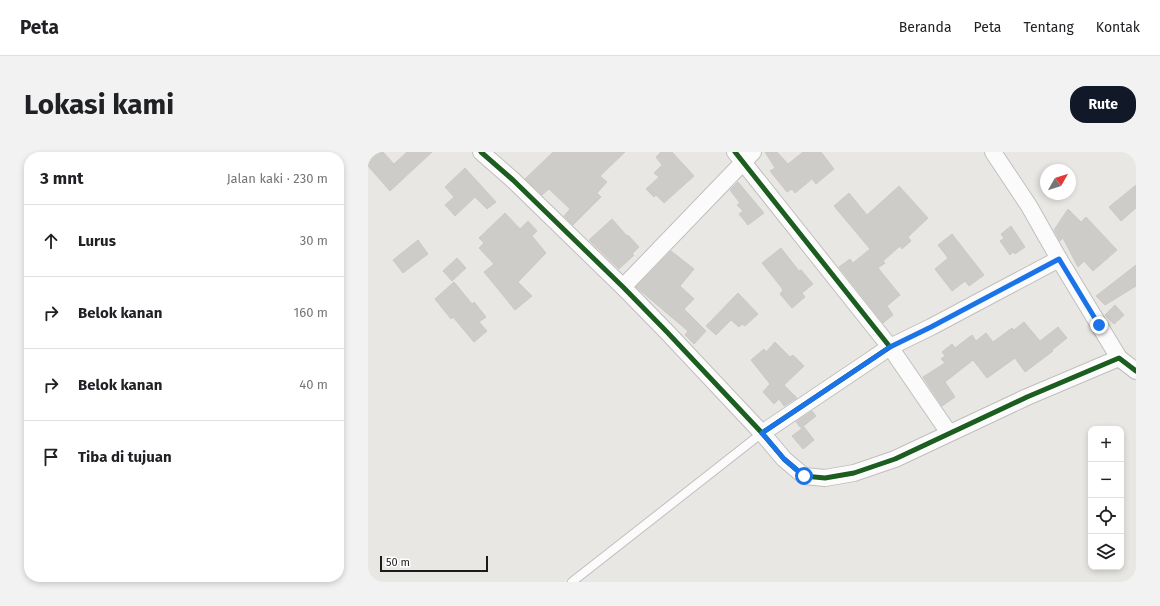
<!DOCTYPE html>
<html lang="id">
<meta charset="utf-8">
<style>
body{margin:0;font-family:"Fira Sans",sans-serif;background:#f2f2f2;color:#202124}
.controls{position:absolute;right:12px;bottom:12px;display:grid;overflow:hidden;border-radius:8px;box-shadow:0 2px 6px #0003}
.controls button{width:36px;height:36px;display:grid;place-items:center;padding:0;border:0;border-bottom:1px solid #e0e0e0;background:#fff;color:#202124;font:20px sans-serif}
.compass{position:absolute;left:672px;top:12px;width:36px;height:36px;border-radius:50%;background:#fff;box-shadow:0 2px 6px #0003;rotate:51deg}
.scale{position:absolute;left:12px;bottom:10px;width:108px;box-sizing:border-box;padding-left:4px;border:2px solid #1b1b1b;border-top:0;font-size:11px;line-height:14px;white-space:nowrap;color:#1b1b1b;-webkit-text-stroke:3px #fff;paint-order:stroke}
.stop{position:absolute;width:12px;height:12px;margin:-9px;border:3px solid #1a73e8;border-radius:50%;background:#fff}
.stop.end{background:#1a73e8;border-color:#fff;box-shadow:0 1px 4px #0008}
.list{margin:0;padding:0;list-style:none}
h2{display:flex;justify-content:space-between;align-items:center;height:52px;margin:0;padding:0 16px;font-size:17px}
h2 small{font-size:13px;font-weight:400;color:#757577}
.list li{display:grid;grid-template-columns:26px 1fr auto;gap:12px;align-items:center;box-sizing:border-box;height:72px;padding:0 16px;border-top:1px solid #e0e0e0}
.list b{display:block;font-size:15px;white-space:nowrap}
.list em{font-size:13px;font-style:normal;color:#757577}
.icon{flex:none;width:22px;height:22px;fill:none;stroke:currentColor;stroke-width:2;stroke-linecap:round;stroke-linejoin:round}
.map{position:relative;flex:none;width:768px;height:430px;overflow:hidden;border-radius:16px}
header{display:flex;align-items:center;gap:24px;box-sizing:border-box;height:56px;padding:0 20px;background:#fff;border-bottom:1px solid #e0e0e0}
header strong{font-size:19px}
nav{display:flex;gap:22px;margin-inline-start:auto;font-size:14px}
.intro{display:flex;align-items:center;justify-content:space-between;box-sizing:border-box;height:96px;padding:0 24px}
h1{margin:0;font-size:28px}
.button{padding:10px 18px;border-radius:16px;background:#111827;color:#fff;font-size:14px;font-weight:700}
main{display:flex;gap:24px;padding:0 24px}
aside{flex:1;background:#fff;border-radius:16px;box-shadow:0 2px 6px #0003}
.map>svg:first-child{display:block}
</style>
<header>
<strong>Peta</strong>
<nav><a>Beranda</a><a>Peta</a><a>Tentang</a><a>Kontak</a></nav>
</header>
<div class="intro"><h1>Lokasi kami</h1><a class="button">Rute</a></div>
<main>
<aside>
<h2>3 mnt<small>Jalan kaki · 230 m</small></h2>
<ul class="list">
<li><svg class="icon" aria-label="ahead" viewBox="0 0 24 24"><path d="M12 20V5M6 11l6-6 6 6"/></svg><div><b>Lurus</b></div><em>30 m</em></li>
<li><svg class="icon" aria-label="right" viewBox="0 0 24 24"><path d="M7 20v-9h11M14 6l5 5-5 5"/></svg><div><b>Belok kanan</b></div><em>160 m</em></li>
<li><svg class="icon" aria-label="right" viewBox="0 0 24 24"><path d="M7 20v-9h11M14 6l5 5-5 5"/></svg><div><b>Belok kanan</b></div><em>40 m</em></li>
<li><svg class="icon" aria-label="arrive" viewBox="0 0 24 24"><path d="M6 21V4h12l-3 4 3 4H6"/></svg><div><b>Tiba di tujuan</b></div></li>
</ul>
</aside>
<div class="map">
<svg width="768" height="430" viewBox="0 0 768 430">
<rect width="100%" height="100%" fill="#e9e7e4"/>
<g fill="#ceccc9" stroke="#ccc9c5">
<path d="M0 0H15L26 12 39 0H64L22 39 0 14Z"/>
<path d="M185 0H257L232 24 239 30 229 41 233 45 205 73 196 64 202 57 181 37 174 43 157 27Z"/>
<path d="M293 0H304L326 24 296 51 288 43 286 45 278 37 291 25 286 21 294 13 288 5Z"/>
<path d="M397 0H409L420 12 435 0H453L466 17 448 32 444 27 427 41 424 37 419 40 402 19 407 16Z"/>
<path d="M97 16 128 50 119 57 107 45 87 64 77 53 86 45 77 35Z"/>
<path d="M370 30 396 61 380 73 371 62 375 59 369 53 372 51 362 38Z"/>
<path d="M768 33V56L753 69 741 55Z"/>
<path d="M531 34 560 66 540 85 543 89 534 97 532 94 515 109 517 111 510 116 532 143 519 154 525 163 515 171 471 115 482 107 485 111 502 97 466 54 481 41 499 63Z"/>
<path d="M700 57 713 70 718 65 749 98 725 119 716 109 710 115 695 86 692 89 686 78Z"/>
<path d="M137 61 152 77 160 69 169 79 164 84 178 101 150 130 164 144 147 158 116 120 126 112 111 96 116 91 111 86Z"/>
<path d="M244 67 259 84 260 83 271 95 264 102 266 103 251 117 221 88Z"/>
<path d="M643 74 657 95 647 102 645 100 642 103 632 89 636 86 633 82Z"/>
<path d="M584 82 616 123 601 134 597 129 584 139 567 117 580 106 570 93Z"/>
<path d="M50 88 60 102 35 121 25 108Z"/>
<path d="M413 96 431 119 433 118 445 132 434 141 437 145 424 156 412 142 415 138 413 135 394 111Z"/>
<path d="M303 99 326 117 312 134 326 147 316 157 338 179 326 192 317 183 320 179 268 135Z"/>
<path d="M89 106 98 116 84 129 75 119Z"/>
<path d="M768 113V134L737 153 728 144Z"/>
<path d="M86 130 104 152 106 150 118 165 111 170 119 179 106 190 85 165 83 167 67 147Z"/>
<path d="M370 141 390 162 377 174 374 172 371 175 363 168 348 183 338 174Z"/>
<path d="M747 153 756 163 746 172 737 163Z"/>
<path d="M656 170 672 189 690 175 699 186 684 198 685 199 657 220 647 206 619 226 605 208 577 230 587 245 574 254 555 225 577 211 573 207 577 204 574 200 584 192 587 196 604 183 608 189 618 181 625 190 644 176 646 178Z"/>
<path d="M407 190 422 205 425 203 436 214 416 233 429 246 416 254 411 247 406 252 395 240 402 232 383 208 396 197 398 200Z"/>
<path d="M444 259 448 264 433 276 428 270Z"/>
<path d="M436 275 446 288 435 297 424 284Z"/>
</g>
<g fill="none" stroke-linecap="round" stroke-linejoin="round">
<defs>
<path id="lane" d="M204 430 394 281"/>
<g id="street">
<path d="M113 0 145 28 255 135 299 180 394 281 416 307 436 324 457 326 486 321 527 307 659 245 751 206 768 219"/>
<path d="M367 0 522 195 394 281"/>
<path d="M625 0 661 54 691 107 751 206"/>
<path d="M255 135 385 0"/>
<path d="M581 281 522 195 563 175 691 107"/>
</g>
</defs>
<use href="#lane" stroke="#c0bfbe" stroke-width="10"/>
<use href="#street" stroke="#c0bfbe" stroke-width="18"/>
<use href="#lane" stroke="#fcfbfb" stroke-width="8"/>
<use href="#street" stroke="#fcfbfb" stroke-width="16"/>
<defs>
<g id="cycleway">
<path d="M113 0 145 28 255 135 299 180 394 281 416 307 436 324 457 326 486 321 527 307 659 245 751 206 768 219"/>
<path d="M367 0 522 195 394 281"/>
</g>
</defs>
<use href="#cycleway" stroke="#fff" stroke-width="8"/>
<use href="#cycleway" stroke="#1b5e20" stroke-width="5"/>
</g>
<g fill="none" stroke-linecap="round" stroke-linejoin="round">
<path stroke="#1a73e8" stroke-width="5" d="M436 324 416 307 394 281 522 195 563 175 691 107 731 173"/>
</g>
</svg>
<div class="controls">
<button>+</button>
<button>−</button>
<button><svg class="icon" aria-label="locate" viewBox="0 0 24 24"><circle cx="12" cy="12" r="6"/><path d="M12 2v4M12 18v4M2 12h4M18 12h4"/></svg></button>
<button><svg class="icon" aria-label="layers" viewBox="0 0 24 24"><path d="M12 4l9 5-9 5-9-5zM3 14l9 5 9-5"/></svg></button>
</div>
<svg class="compass" viewBox="-18 -18 36 36"><path d="M0-13l5 13h-10z" fill="#e53935"/><path d="M0 13l5-13h-10z" fill="#757577"/></svg>
<div class="scale">50 m</div>
<div class="stop" style="left:436px;top:324px"></div>
<div class="stop end" style="left:731px;top:173px"></div>
</div>
</main>
